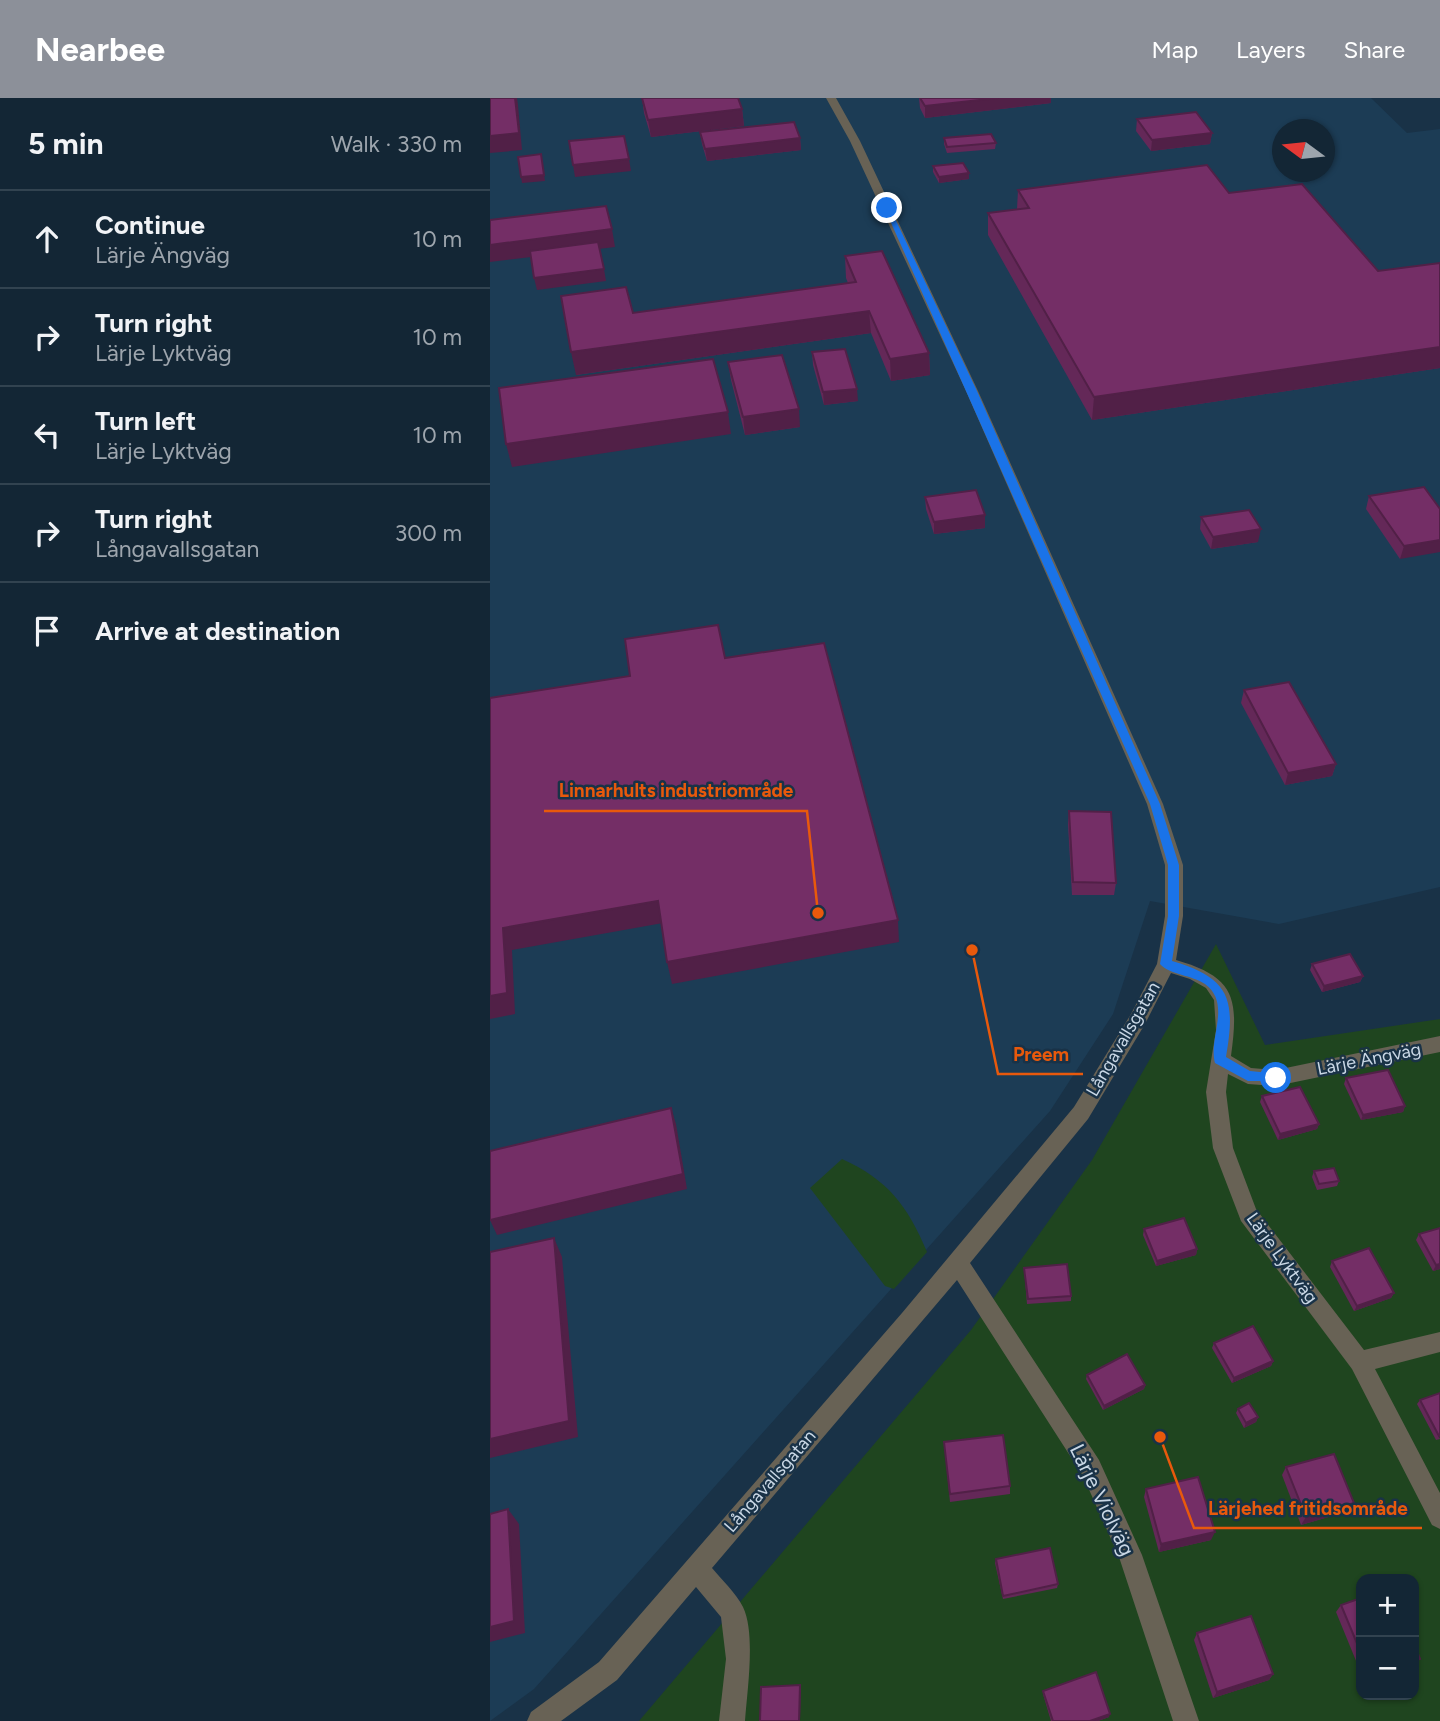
<!DOCTYPE html>
<meta charset="utf-8">
<style>
body{margin:0;font-family:Figtree,sans-serif;background:#1c2e3d;color:#f1f3f6}
.controls{position:absolute;right:21px;bottom:21px;display:grid;overflow:hidden;border-radius:14px;box-shadow:0 2px 5px #0004}
.controls button{width:63px;height:63px;display:grid;place-items:center;padding:0;border:0;border-bottom:2px solid #324350;background:#132635;color:#f1f3f6;font:35px sans-serif}
.compass{position:absolute;left:782px;top:21px;width:63px;height:63px;border-radius:50%;background:#132635;box-shadow:0 2px 5px #0004;rotate:285deg}
.stop{position:absolute;width:21px;height:21px;margin:-16px;border:5px solid #1a73e8;border-radius:50%;background:#fff}
.stop.end{background:#1a73e8;border-color:#fff;box-shadow:0 2px 7px #0008}
.list{margin:0;padding:0;list-style:none}
h2{display:flex;justify-content:space-between;align-items:center;height:91px;margin:0;padding:0 28px;font-size:30px}
h2 small{font-size:23px;font-weight:400;color:#9da5ad}
.list li{display:grid;grid-template-columns:46px 1fr auto;gap:21px;align-items:center;box-sizing:border-box;height:98px;padding:0 28px;border-top:2px solid #324350}
.list b{display:block;font-size:26px;white-space:nowrap}
.list p{margin:0;font-size:23px;white-space:nowrap;color:#9da5ad}
.list em{font-size:23px;font-style:normal;color:#9da5ad}
.icon{flex:none;width:38px;height:38px;fill:none;stroke:currentColor;stroke-width:2;stroke-linecap:round;stroke-linejoin:round}
.map{position:relative;flex:none;width:950px;height:1623px;overflow:hidden}
header{display:flex;align-items:center;gap:42px;box-sizing:border-box;height:98px;padding:0 35px;background:#8c9099;color:#fff}
header strong{font-size:33px}
nav{display:flex;gap:38px;margin-inline-start:auto;font-size:24px}
main{display:flex}
aside{flex:1;background:#132635}
.map>svg:first-child{display:block}
</style>
<header>
<strong>Nearbee</strong>
<nav><a>Map</a><a>Layers</a><a>Share</a></nav>
</header>
<main>
<aside>
<h2>5 min<small>Walk · 330 m</small></h2>
<ul class="list">
<li><svg class="icon" aria-label="ahead" viewBox="0 0 24 24"><path d="M12 20V5M6 11l6-6 6 6"/></svg><div><b>Continue</b><p>Lärje Ängväg</p></div><em>10 m</em></li>
<li><svg class="icon" aria-label="right" viewBox="0 0 24 24"><path d="M7 20v-9h11M14 6l5 5-5 5"/></svg><div><b>Turn right</b><p>Lärje Lyktväg</p></div><em>10 m</em></li>
<li><svg class="icon" aria-label="left" viewBox="0 0 24 24"><path d="M17 20v-9H6M10 6l-5 5 5 5"/></svg><div><b>Turn left</b><p>Lärje Lyktväg</p></div><em>10 m</em></li>
<li><svg class="icon" aria-label="right" viewBox="0 0 24 24"><path d="M7 20v-9h11M14 6l5 5-5 5"/></svg><div><b>Turn right</b><p>Långavallsgatan</p></div><em>300 m</em></li>
<li><svg class="icon" aria-label="arrive" viewBox="0 0 24 24"><path d="M6 21V4h12l-3 4 3 4H6"/></svg><div><b>Arrive at destination</b></div></li>
</ul>
</aside>
<div class="map">
<svg width="950" height="1623" viewBox="0 0 950 1623">
<rect width="100%" height="100%" fill="#193247"/>
<path fill="#1c3c55" fill-rule="evenodd" d="M0 0H881L917 35 950 31V789L789 826 660 803 623 916 560 1013 44 1591 0 1623ZM792 32H834V74H792Z"/>
<g fill="#1f451f" fill-rule="evenodd">
<path d="M726 846 775 947 950 921V1623H149L481 1232 602 1062ZM871 1481H924V1597H871Z"/>
<path d="M352 1061C398 1082 417 1107 437 1154L404 1191 395 1188 320 1090Z"/>
</g>
<g fill="none" stroke-linecap="round" stroke-linejoin="round">
<path fill="#686255" fill-rule="evenodd" d="M336 0H346L370 43 488 293 673 706 693 767V818L686 862C745 879 749 900 741 958L761 970 786 972 950 938V954L786 988 758 986 738 976 736 994 743 1050 766 1111 874 1252 950 1234V1254L885 1271 950 1395V1431L942 1427 862 1271 751 1123 723 1050 716 994 726 932 724 902 716 890 700 881 681 875 655 926 598 1021 480 1165 609 1362 652 1457 709 1623H683L629 1459 593 1378 467 1182 222 1470C232 1482 246 1495 253 1509 266 1536 257 1593 255 1623H229L236 1561 231 1519 206 1489 127 1582 71 1623H37L41 1614 109 1564 412 1215 584 1009 641 916 667 866 675 818V767L657 706 476 293 360 43Z"/>
</g>
<g fill="#642858">
<path d="M152 0 252 11 254 28 161 39 154 15Z"/>
<path d="M429 0H561V5L435 20 430 10Z"/>
<path d="M647 21 722 35 720 46 661 53 646 33Z"/>
<path d="M210 34 310 40 311 52 217 63 212 46Z"/>
<path d="M454 40 506 45 505 51 457 55 454 46Z"/>
<path d="M443 68 479 75V81L449 85 443 74Z"/>
<path d="M528 92 739 95 950 270 602 322 498 137V115L527 111Z"/>
<path d="M355 158 439 255 440 277 401 283 381 235 86 277 143 215 358 185 356 180Z"/>
<path d="M322 254 368 303 334 307 323 267Z"/>
<path d="M238 264 310 329 255 337 241 282Z"/>
<path d="M879 398 950 411 910 461 876 411Z"/>
<path d="M435 399 495 430 444 436 436 411Z"/>
<path d="M711 419 768 444 721 451 710 431Z"/>
<path d="M754 592 846 666 842 678 795 687 751 605Z"/>
<path d="M579 713 626 785 624 797H582L578 726Z"/>
<path d="M822 866 873 878 870 884 832 894 820 872Z"/>
<path d="M856 980 915 1008 913 1014 871 1022 854 986Z"/>
<path d="M772 998 829 1026 827 1031 788 1042 770 1004Z"/>
<path d="M824 1073 849 1083 847 1088 827 1092 822 1079Z"/>
<path d="M950 1130V1171L943 1173 926 1142 929 1136Z"/>
<path d="M654 1131 707 1151 706 1157 666 1168 653 1137Z"/>
<path d="M842 1163 904 1195 901 1200 864 1213 840 1169Z"/>
<path d="M534 1170 581 1198V1203L537 1206Z"/>
<path d="M724 1245 783 1263 781 1268 742 1285 722 1250Z"/>
<path d="M597 1277 655 1287 654 1291 613 1312 596 1281Z"/>
<path d="M930 1302 950 1341 946 1342 927 1306Z"/>
<path d="M748 1311 768 1319 766 1324 754 1330 746 1315Z"/>
<path d="M454 1344 520 1388V1396L460 1404Z"/>
<path d="M796 1369 864 1405 859 1413 811 1427 792 1377Z"/>
<path d="M656 1391 721 1442 669 1454 654 1399Z"/>
<path d="M506 1461 568 1486 567 1490 513 1501 505 1465Z"/>
<path d="M871 1500V1575L846 1514 851 1507Z"/>
<path d="M707 1535 783 1576 779 1582 723 1600 704 1542Z"/>
<path d="M553 1593 619 1619 608 1623H561L553 1596Z"/>
</g>
<g fill="#512047">
<path d="M25 0H27L28 7 32 52 0 55V38Z"/>
<path d="M508 0H561V5L435 20V8Z"/>
<path d="M252 11 254 28 161 39 158 22Z"/>
<path d="M722 35 720 46 661 53 662 42Z"/>
<path d="M310 40 311 52 217 63 215 51Z"/>
<path d="M51 56 55 83 32 85 31 79Z"/>
<path d="M139 61 141 73 85 79 83 67Z"/>
<path d="M479 75V81L449 85V79Z"/>
<path d="M122 131 125 149 0 164V147Z"/>
<path d="M114 171 116 183 47 192 44 180Z"/>
<path d="M379 213 381 235 86 277 81 254Z"/>
<path d="M950 249V270L602 322 604 299Z"/>
<path d="M439 255 440 277 401 283 400 261Z"/>
<path d="M367 291 368 303 334 307 333 294Z"/>
<path d="M309 311 310 329 255 337 253 319Z"/>
<path d="M238 314 241 336 22 369 16 346Z"/>
<path d="M495 417V430L444 436V424Z"/>
<path d="M771 431 768 444 721 451 723 439Z"/>
<path d="M950 442V454L910 461 914 448Z"/>
<path d="M846 666 842 678 795 687 798 675Z"/>
<path d="M168 803 173 825 22 852 25 916 0 921V898L13 830Z"/>
<path d="M408 822 409 844 182 886 177 864Z"/>
<path d="M873 878 870 884 832 894 834 888Z"/>
<path d="M915 1008 913 1014 871 1022 873 1017Z"/>
<path d="M181 1010 186 1026 197 1091 7 1137 0 1122Z"/>
<path d="M829 1026 827 1031 788 1042 790 1036Z"/>
<path d="M64 1140 72 1159 88 1339 0 1360V1341Z"/>
<path d="M707 1151 706 1157 666 1168 667 1163Z"/>
<path d="M950 1166V1171L943 1173 946 1167Z"/>
<path d="M904 1195 901 1200 864 1213 867 1208Z"/>
<path d="M783 1263 781 1268 742 1285 744 1280Z"/>
<path d="M655 1287 654 1291 613 1312 614 1308Z"/>
<path d="M768 1319 766 1324 754 1330 756 1325Z"/>
<path d="M864 1405 859 1413 811 1427 816 1419Z"/>
<path d="M18 1411 29 1426 35 1535 0 1544V1529Z"/>
<path d="M725 1434 721 1442 669 1454 671 1446Z"/>
<path d="M783 1576 779 1582 723 1600 727 1594Z"/>
<path d="M310 1587 311 1590 310 1623H309Z"/>
<path d="M620 1616 619 1619 608 1623H600Z"/>
</g>
<g fill="#742e66" stroke="#512047" stroke-width="2">
<path d="M0 0H25L29 35 0 38Z"/>
<path d="M152 0H248L252 11 158 22Z"/>
<path d="M430 0H508L435 8Z"/>
<path d="M706 14 722 35 662 42 647 21Z"/>
<path d="M304 24 310 40 215 51 210 34Z"/>
<path d="M501 36 506 45 457 49 454 40Z"/>
<path d="M134 38 139 61 83 67 79 43Z"/>
<path d="M51 56 54 77 31 79 28 59Z"/>
<path d="M473 65 479 75 449 79 443 68Z"/>
<path d="M717 67 739 95 812 86 888 173 950 165V249L604 299 498 115 539 110 528 92Z"/>
<path d="M116 108 122 131 0 147V122Z"/>
<path d="M108 144 114 171 44 180 40 153Z"/>
<path d="M392 153 439 255 400 261 379 213 81 254 71 198 136 189 143 215 366 184 355 158Z"/>
<path d="M355 251 367 291 333 294 322 254Z"/>
<path d="M292 257 309 311 253 319 238 264Z"/>
<path d="M223 261 238 314 16 346 9 290Z"/>
<path d="M934 389 950 411V442L914 448 879 398Z"/>
<path d="M486 392 495 417 444 424 435 399Z"/>
<path d="M759 412 771 431 723 439 711 419Z"/>
<path d="M228 527 235 560 334 545 408 822 177 864 168 803 13 830 17 895 0 898V600L140 578 135 541Z"/>
<path d="M799 584 846 666 798 675 754 592Z"/>
<path d="M579 713 621 714 626 785 583 784Z"/>
<path d="M860 856 873 878 834 888 822 866Z"/>
<path d="M898 972 915 1008 873 1017 856 980Z"/>
<path d="M810 989 829 1026 790 1036 772 998Z"/>
<path d="M181 1010 193 1076 0 1122V1053Z"/>
<path d="M844 1070 849 1083 829 1086 824 1073Z"/>
<path d="M694 1120 707 1151 667 1163 654 1131Z"/>
<path d="M950 1130V1166L946 1167 929 1136Z"/>
<path d="M64 1140 79 1323 0 1341V1154Z"/>
<path d="M879 1150 904 1195 867 1208 842 1163Z"/>
<path d="M577 1166 581 1198 538 1201 534 1170Z"/>
<path d="M763 1228 783 1263 744 1280 724 1245Z"/>
<path d="M637 1256 655 1287 614 1308 597 1277Z"/>
<path d="M950 1295V1337L949 1338 930 1302Z"/>
<path d="M759 1305 768 1319 756 1325 748 1311Z"/>
<path d="M513 1337 520 1388 460 1396 454 1344Z"/>
<path d="M844 1356 864 1405 816 1419 796 1369Z"/>
<path d="M708 1379 725 1434 671 1446 656 1391Z"/>
<path d="M18 1411 24 1523 0 1529V1416Z"/>
<path d="M560 1450 568 1486 513 1498 506 1461Z"/>
<path d="M871 1500V1555L851 1507Z"/>
<path d="M761 1518 783 1576 727 1594 707 1535Z"/>
<path d="M924 1546 930 1561 924 1563Z"/>
<path d="M606 1574 620 1616 600 1623H563L553 1593Z"/>
<path d="M310 1587 309 1623H270L271 1589Z"/>
</g>
<path fill="#1a73e8" d="M394 109 400 110 487 293 670 706 689 767V818L682 863C740 880 746 901 736 959L760 973 790 976V983H758L725 965C718 940 742 906 715 886 702 877 680 877 670 866L678 818V767L660 706Z"/>
<g text-anchor="middle" stroke-width="5" stroke-linejoin="round" paint-order="stroke">
<g font-size="18" fill="#c9d7e5" stroke="#193247">
<text transform="translate(633 941) rotate(-60)" y="6">Långavallsgatan</text>
<text transform="translate(879 961) rotate(-11)" y="6">Lärje Ängväg</text>
<text transform="translate(792 1160) rotate(54)" y="6">Lärje Lyktväg</text>
<text transform="translate(280 1383) rotate(-49)" y="6">Långavallsgatan</text>
</g>
<g font-size="21" fill="#c9d7e5" stroke="#193247">
<text transform="translate(612 1402) rotate(64)" y="7">Lärje Violväg</text>
</g>
</g>
<path fill="none" stroke="#e8590c" stroke-width="2.5" d="M328 815L317 713H54M482 852L508 976H593M670 1339L704 1430H932"/>
<g fill="#e8590c" stroke="#193247" stroke-width="2.5">
<circle cx="328" cy="815" r="7"/>
<circle cx="482" cy="852" r="7"/>
<circle cx="670" cy="1339" r="7"/>
</g>
<g font-size="19" text-anchor="middle" font-weight="bold" fill="#e8590c" stroke="#193247" stroke-width="5" stroke-linejoin="round" paint-order="stroke">
<text x="186" y="699">Linnarhults industriområde</text>
<text x="551" y="963">Preem</text>
<text x="818" y="1417">Lärjehed fritidsområde</text>
</g>
</svg>
<div class="controls">
<button>+</button>
<button>−</button>
</div>
<svg class="compass" viewBox="-18 -18 36 36"><path d="M0-13l5 13h-10z" fill="#e53935"/><path d="M0 13l5-13h-10z" fill="#9da5ad"/></svg>
<div class="stop" style="left:786px;top:980px"></div>
<div class="stop end" style="left:397px;top:110px"></div>
</div>
</main>
